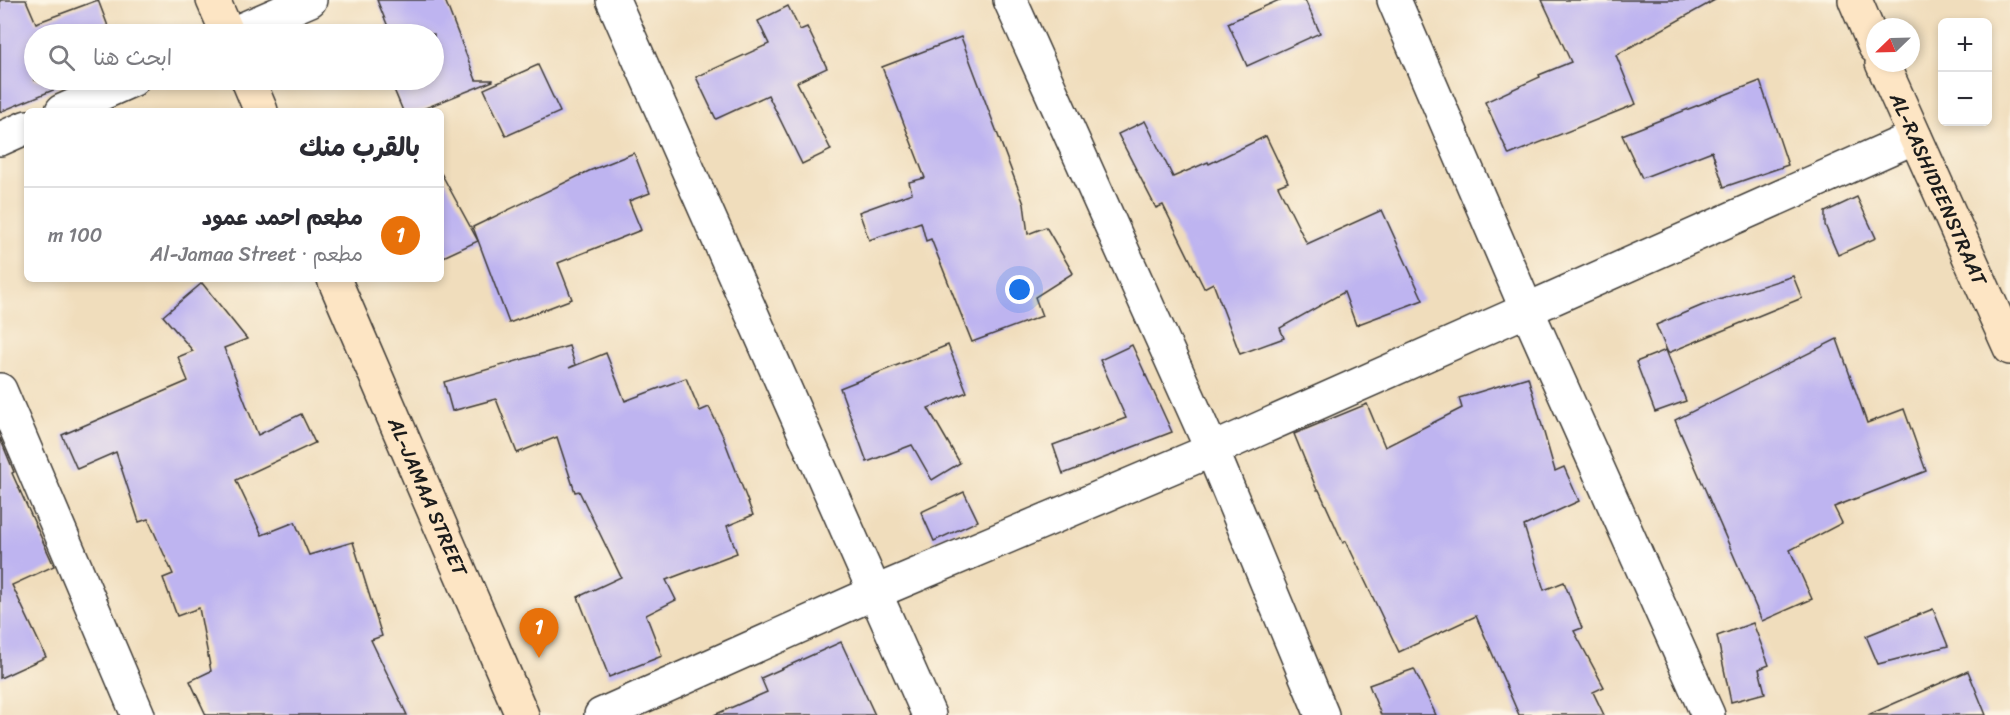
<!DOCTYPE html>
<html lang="ar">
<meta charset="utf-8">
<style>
body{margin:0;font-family:Sriracha,"Playpen Sans Arabic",sans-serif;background:#f2f2f3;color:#2b2b33;direction:rtl}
.controls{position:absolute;right:18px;top:18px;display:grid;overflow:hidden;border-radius:9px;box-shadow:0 3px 9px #0003}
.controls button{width:54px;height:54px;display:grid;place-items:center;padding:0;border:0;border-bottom:2px solid #e1e1e2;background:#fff;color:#2b2b33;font:30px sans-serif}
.compass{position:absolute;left:1866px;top:18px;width:54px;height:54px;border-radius:50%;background:#fff;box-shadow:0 3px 9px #0003;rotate:247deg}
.you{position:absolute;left:1020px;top:290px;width:21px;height:21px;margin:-15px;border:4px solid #fff;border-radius:50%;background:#1a73e8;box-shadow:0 0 0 9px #1a73e833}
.badge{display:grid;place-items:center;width:39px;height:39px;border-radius:50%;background:#d1495b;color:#fff;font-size:20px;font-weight:700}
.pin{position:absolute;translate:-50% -50px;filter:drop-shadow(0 2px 3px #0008)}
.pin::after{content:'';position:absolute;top:32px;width:21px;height:18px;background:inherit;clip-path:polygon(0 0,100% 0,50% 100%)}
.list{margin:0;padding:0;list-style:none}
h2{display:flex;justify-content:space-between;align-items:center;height:78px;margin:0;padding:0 24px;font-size:26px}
h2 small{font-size:20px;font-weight:400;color:#7c7c81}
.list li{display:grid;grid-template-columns:39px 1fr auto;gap:18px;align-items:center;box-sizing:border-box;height:96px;padding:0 24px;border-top:2px solid #e1e1e2}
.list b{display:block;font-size:22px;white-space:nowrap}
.list p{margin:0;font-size:20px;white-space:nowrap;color:#7c7c81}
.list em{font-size:20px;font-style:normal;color:#7c7c81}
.icon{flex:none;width:33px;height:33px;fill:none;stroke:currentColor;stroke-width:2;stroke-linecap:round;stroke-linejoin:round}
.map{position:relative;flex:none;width:2010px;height:715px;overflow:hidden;direction:ltr}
.search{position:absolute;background:#fff;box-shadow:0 3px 9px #0003;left:24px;top:24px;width:420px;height:66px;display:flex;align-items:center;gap:15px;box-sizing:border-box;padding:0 21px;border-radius:33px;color:#7c7c81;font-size:22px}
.panel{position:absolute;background:#fff;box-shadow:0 3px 9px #0003;left:24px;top:108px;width:420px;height:174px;border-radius:9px;direction:rtl}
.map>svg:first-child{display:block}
</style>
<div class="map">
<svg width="2010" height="715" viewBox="0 0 2010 715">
<rect width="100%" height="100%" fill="#fcf5e5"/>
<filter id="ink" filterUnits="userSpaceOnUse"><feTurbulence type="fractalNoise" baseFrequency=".0167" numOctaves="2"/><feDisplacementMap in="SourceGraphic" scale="12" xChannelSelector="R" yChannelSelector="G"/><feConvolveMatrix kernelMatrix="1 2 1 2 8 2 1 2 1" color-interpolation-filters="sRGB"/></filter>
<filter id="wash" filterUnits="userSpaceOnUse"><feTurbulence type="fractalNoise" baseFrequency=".008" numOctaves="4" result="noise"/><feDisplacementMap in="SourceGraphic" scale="24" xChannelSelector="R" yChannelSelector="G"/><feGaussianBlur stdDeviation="1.35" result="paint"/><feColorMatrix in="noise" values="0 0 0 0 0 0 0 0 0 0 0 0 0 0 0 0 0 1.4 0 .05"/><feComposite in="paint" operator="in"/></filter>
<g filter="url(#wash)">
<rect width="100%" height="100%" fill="#f0ddbc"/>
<g id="blocks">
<g fill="#beb4f0">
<path d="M0 0H26L36 23 98 0 111 34H34V80H56L58 88 0 112Z"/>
<path d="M377 0H445L476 80H493V81L418 111H403L390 80H434V34H391Z"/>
<path d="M1279 0H1305L1320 33 1247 66 1228 23Z"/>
<path d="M1542 0H1715L1616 55 1636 104 1509 155 1485 102 1540 77 1539 75 1571 62Z"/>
<path d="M788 6 800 30 807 27 827 68 797 82 831 150 802 164 768 95 716 119 696 77 769 44 758 21Z"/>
<path d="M961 37 1024 204 1028 234 1046 227 1073 273 1035 297 1042 316 972 342 931 239 926 241 921 222 869 240 859 212 912 193 909 182 925 178 882 67Z"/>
<path d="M538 65 560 112 506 136 484 89Z"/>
<path d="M1760 81 1788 165 1724 187 1712 151 1642 178 1622 135Z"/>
<path d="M1145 121 1173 177 1208 162 1209 164 1266 136 1288 182 1278 186 1307 244 1382 210 1423 300 1356 325 1344 292 1280 328 1284 338 1240 354 1213 283 1204 288 1163 205 1156 208 1118 134Z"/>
<path d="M634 153 650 193 629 201 641 230 558 263 572 299 509 323 473 227 589 171Z"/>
<path d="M441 173 478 241 441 258Z"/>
<path d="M1857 197 1876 238 1838 255 1825 225V212Z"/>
<path d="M1793 276 1802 298 1668 353 1656 325 1703 305Z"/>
<path d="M202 283 247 339 224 348 258 435 301 414 315 443 236 480 262 535 295 522 309 555 353 542 382 636 371 640 407 715H206L190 681 211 671 199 608 177 616 163 578 173 574 148 519 139 522 116 452 77 469 62 435 188 381 178 357 193 351 163 316Z"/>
<path d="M1837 339 1867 423 1904 409 1926 471 1834 507 1842 523 1790 550 1812 599 1762 621 1675 420Z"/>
<path d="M948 345 967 392 928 408 960 463 932 480 912 445 867 462 840 388Z"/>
<path d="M1132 345 1172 432 1063 474 1053 445 1126 418 1100 360Z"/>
<path d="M569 346 575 365 569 368 606 353 625 401 686 378 700 411 709 407 722 434 753 515 727 526 737 553 666 580 676 600 646 615 662 656 609 677 578 597 621 577 579 491 575 492 557 437 517 453 496 399 452 411 444 382Z"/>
<path d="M1666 350 1686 401 1655 412 1636 362Z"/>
<path d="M1528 377 1555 471 1564 467 1579 501 1524 526 1544 590 1564 582 1582 628 1574 631 1604 687 1593 692 1604 715H1519L1476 616 1399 652 1346 541 1343 543 1319 490H1317L1294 434 1367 404 1385 447 1462 408 1459 398Z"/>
<path d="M0 438 14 472 12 473 54 566 12 585 46 657 0 678Z"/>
<path d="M964 492 978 521 934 541 921 512Z"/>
<path d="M1933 609 1948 646 1878 664 1866 636Z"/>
<path d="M1753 623 1769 665 1759 669 1765 693 1731 702 1717 636Z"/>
<path d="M841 642 875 715H714L767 692 761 678Z"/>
<path d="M1414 669 1436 715H1381L1369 685Z"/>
<path d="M1968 671 1986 715H1868Z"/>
</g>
</g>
</g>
<g filter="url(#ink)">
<use href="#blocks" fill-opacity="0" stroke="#3c3934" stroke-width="1.5"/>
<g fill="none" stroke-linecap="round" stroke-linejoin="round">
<defs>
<g id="street">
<path d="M613 0 929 715"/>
<path d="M1010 0 1212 450 1322 715"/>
<path d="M1394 0 1527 310 1708 715"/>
<path d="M232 34 310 0"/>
<path d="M62 111 132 80"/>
<path d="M0 139 27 127"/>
<path d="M0 390 138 715"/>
<path d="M601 715 876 592 1212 450 1915 137"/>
</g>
<g id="secondary">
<path d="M213 0 228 34"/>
<path d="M1855 0 1875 47"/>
<path id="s1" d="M1882 63 2010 348"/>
<path d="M248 80 261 111"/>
<path id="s2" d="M334 279 522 715"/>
</g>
</defs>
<use href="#street" stroke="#3c3934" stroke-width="36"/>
<use href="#secondary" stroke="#3c3934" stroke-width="36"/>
<use href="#street" stroke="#fff" stroke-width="33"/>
<use href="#secondary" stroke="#fde5c4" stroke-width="33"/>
</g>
</g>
<g text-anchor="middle" stroke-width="5" stroke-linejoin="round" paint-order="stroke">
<g font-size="20" fill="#1c1c1c" stroke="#fcf5e5">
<text dy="7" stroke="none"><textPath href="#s1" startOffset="138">AL-RASHIDEENSTRAAT</textPath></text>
<text dy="7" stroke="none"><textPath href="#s2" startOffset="237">AL-JAMAA STREET</textPath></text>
</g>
</g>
</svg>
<div class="controls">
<button>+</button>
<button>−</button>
</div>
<svg class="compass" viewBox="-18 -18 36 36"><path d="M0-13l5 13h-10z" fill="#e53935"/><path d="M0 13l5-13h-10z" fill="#7c7c81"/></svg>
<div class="you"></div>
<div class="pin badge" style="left:539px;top:658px;background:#e8710a">1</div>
<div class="search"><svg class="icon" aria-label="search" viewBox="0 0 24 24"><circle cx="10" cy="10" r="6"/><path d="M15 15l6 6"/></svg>ابحث هنا</div>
<section class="panel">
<h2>بالقرب منك<small></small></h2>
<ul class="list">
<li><span class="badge" style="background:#e8710a">1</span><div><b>مطعم احمد عمود</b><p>مطعم · Al-Jamaa Street</p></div><em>100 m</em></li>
</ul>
</section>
</div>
